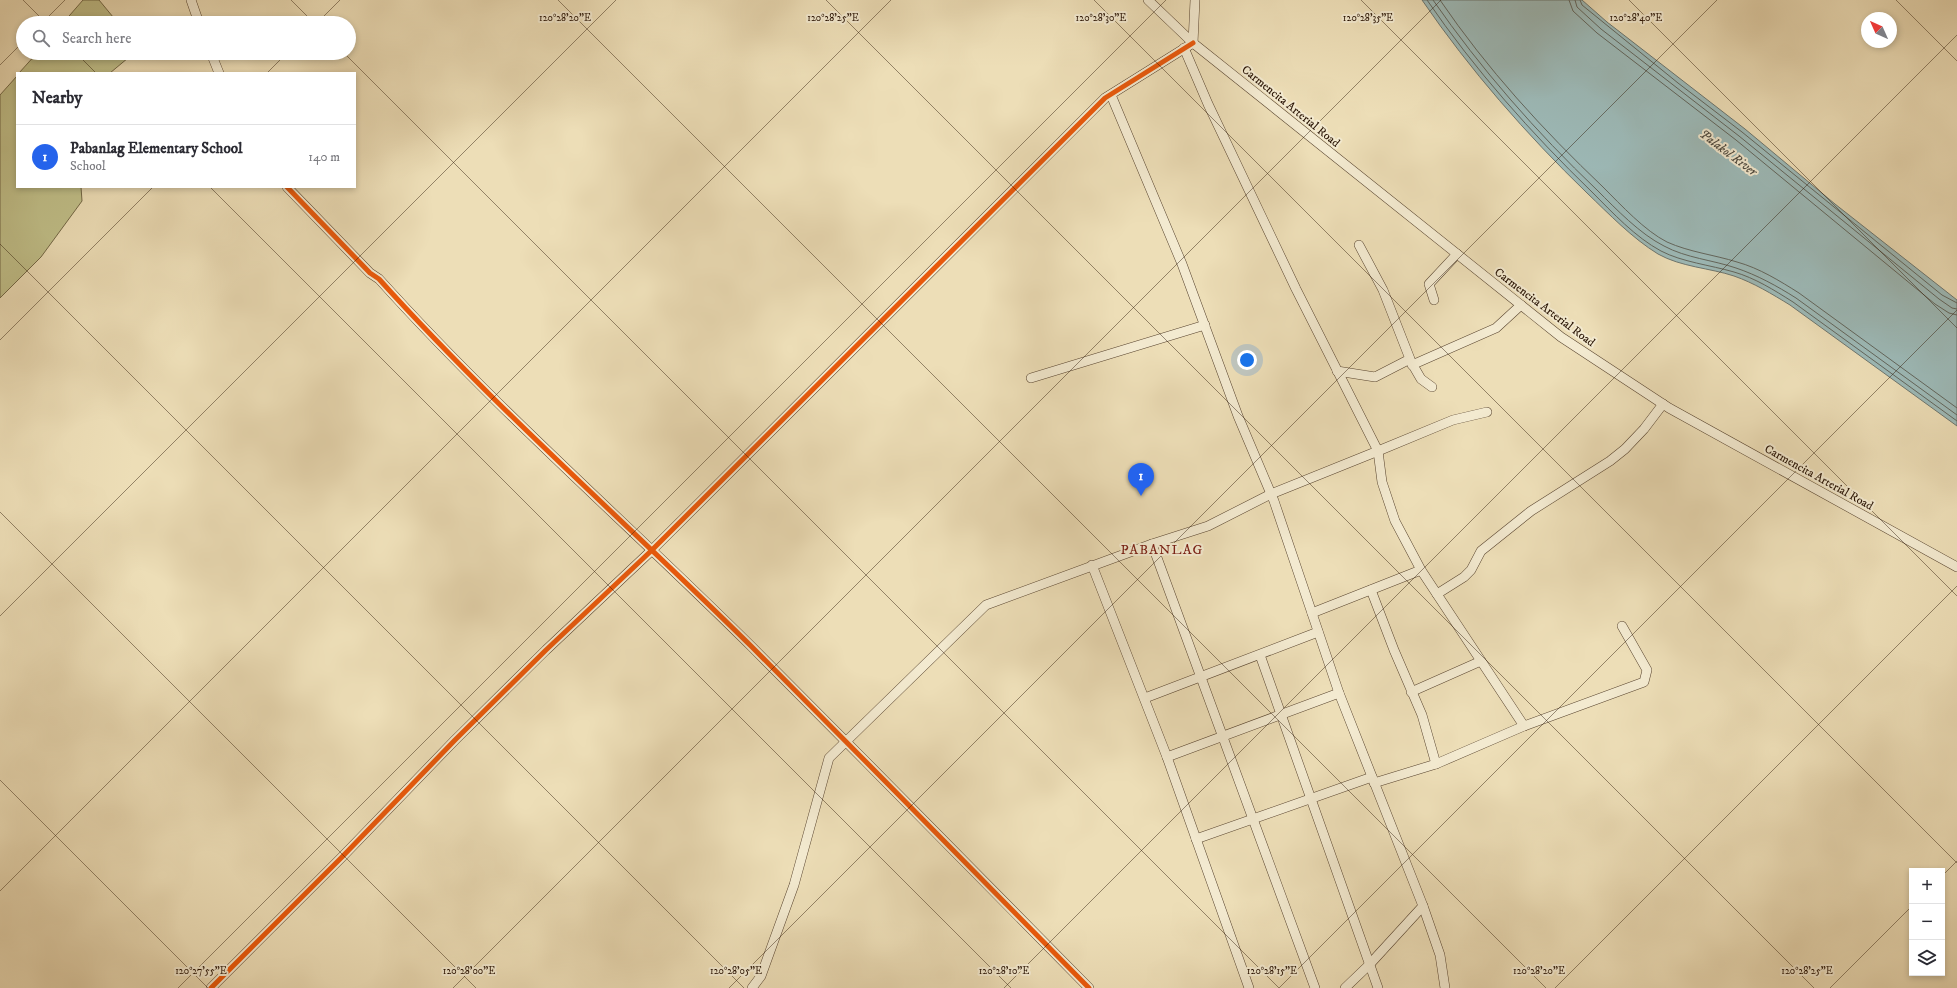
<!DOCTYPE html>
<meta charset="utf-8">
<style>
body{margin:0;font-family:"IM FELL DW Pica",serif;background:#f2f2f3;color:#2b2b33}
.controls{position:absolute;right:12px;bottom:12px;display:grid;overflow:hidden;border-radius:0px;box-shadow:0 2px 6px #0003}
.controls button{width:36px;height:36px;display:grid;place-items:center;padding:0;border:0;border-bottom:1px solid #e1e1e2;background:#fff;color:#2b2b33;font:20px sans-serif}
.compass{position:absolute;left:1861px;top:12px;width:36px;height:36px;border-radius:50%;background:#fff;box-shadow:0 2px 6px #0003;rotate:315deg}
.you{position:absolute;left:1247px;top:360px;width:14px;height:14px;margin:-10px;border:3px solid #fff;border-radius:50%;background:#1a73e8;box-shadow:0 0 0 6px #1a73e833}
.badge{display:grid;place-items:center;width:26px;height:26px;border-radius:50%;background:#2563eb;color:#fff;font-size:13px;font-weight:700}
.pin{position:absolute;translate:-50% -33px;filter:drop-shadow(0 1px 2px #0008)}
.pin::after{content:'';position:absolute;top:21px;width:14px;height:12px;background:inherit;clip-path:polygon(0 0,100% 0,50% 100%)}
.list{margin:0;padding:0;list-style:none}
h2{display:flex;justify-content:space-between;align-items:center;height:52px;margin:0;padding:0 16px;font-size:17px}
h2 small{font-size:13px;font-weight:400;color:#7c7c81}
.list li{display:grid;grid-template-columns:26px 1fr auto;gap:12px;align-items:center;box-sizing:border-box;height:64px;padding:0 16px;border-top:1px solid #e1e1e2}
.list b{display:block;font-size:15px;white-space:nowrap}
.list p{margin:0;font-size:13px;white-space:nowrap;color:#7c7c81}
.list em{font-size:13px;font-style:normal;color:#7c7c81}
.icon{flex:none;width:22px;height:22px;fill:none;stroke:currentColor;stroke-width:2;stroke-linecap:round;stroke-linejoin:round}
.map{position:relative;flex:none;width:1957px;height:988px;overflow:hidden}
.search{position:absolute;background:#fff;box-shadow:0 2px 6px #0003;left:16px;top:16px;width:340px;height:44px;display:flex;align-items:center;gap:10px;box-sizing:border-box;padding:0 14px;border-radius:22px;color:#7c7c81;font-size:15px}
.panel{position:absolute;background:#fff;box-shadow:0 2px 6px #0003;left:16px;top:72px;width:340px;height:116px;border-radius:0px}
.map>svg:first-child{display:block}
</style>
<div class="map">
<svg width="1957" height="988" viewBox="0 0 1957 988">
<rect width="100%" height="100%" fill="#eddeb7"/>
<filter id="stains"><feTurbulence type="fractalNoise" baseFrequency=".005" numOctaves="4"/><feColorMatrix values="0 0 0 0 .2 0 0 0 0 .09 0 0 0 0 .02 0 0 0 .5 -.17"/></filter>
<radialGradient id="worn" r=".72"><stop offset=".6" stop-color="#630" stop-opacity="0"/><stop offset="1" stop-color="#630" stop-opacity=".3"/></radialGradient>
<g fill="#c0bf89" stroke="#736846">
<path d="M83 0H99L118 23H63Z"/>
<path d="M37 53H134L110 73H19Z"/>
<path d="M17 76V187H81L82 201 41 257 0 298V95Z"/>
</g>
<path fill="#9dbab8" stroke="#6d766f" d="M1422 0H1582L1607 22 1745 129 1835 204 1957 300V426L1790 305C1772 294 1754 283 1734 276 1710 268 1681 267 1658 254 1632 238 1609 214 1587 193 1526 134 1470 70 1422 0Z"/>
<g fill="none" stroke-linecap="round" stroke-linejoin="round">
<g stroke="#62665d" stroke-width="1">
<path d="M1427 0C1475 70 1531 133 1592 192 1613 213 1635 237 1661 251 1682 262 1710 265 1734 272 1755 278 1774 290 1793 302L1957 421"/>
<path d="M1433 0C1481 69 1536 132 1597 190 1616 209 1640 234 1664 246 1686 258 1713 260 1736 268 1757 275 1777 286 1796 298L1957 415"/>
<path d="M1440 0C1487 69 1543 130 1603 187 1621 205 1645 231 1667 242 1689 252 1715 255 1737 262 1759 268 1780 281 1799 293L1957 408"/>
<path d="M1569 0 1573 11 1597 33 1736 140 1935 304 1949 313 1957 315"/>
<path d="M1575 0 1577 7 1601 29 1739 136 1939 299 1952 308 1957 309"/>
<path d="M1580 0 1582 5 1678 83 1742 132 1942 295 1957 303"/>
</g>
<defs>
<g id="street">
<path d="M191 0 199 23"/>
<path d="M1148 0 1193 43 1561 337 1669 408 1957 567"/>
<path d="M1193 43 1195 0"/>
<path d="M1184 48 1208 104 1296 289 1378 451 1382 482 1395 521 1421 570 1524 726"/>
<path d="M211 53 219 73"/>
<path d="M1111 95 1182 264 1238 416 1274 501 1339 693 1423 906 1440 955 1445 988"/>
<path d="M287 187 370 273 379 279C496 409 628 524 752 647 865 760 977 875 1089 988"/>
<path d="M1434 300 1429 284 1457 254"/>
<path d="M1410 360 1421 379 1432 387"/>
<path d="M1412 365 1496 328 1521 305"/>
<path d="M1337 371 1375 377 1410 359 1383 290 1359 245"/>
<path d="M1031 378 1205 325"/>
<path d="M1152 544 1315 988"/>
<path d="M1092 565 1167 757 1249 988"/>
<path d="M1371 590 1394 650 1422 715 1436 764"/>
<path d="M1437 594 1464 577 1471 570 1481 551 1531 511 1610 461 1625 449 1644 429 1663 404"/>
<path d="M1312 613 1421 570"/>
<path d="M1260 655 1378 988"/>
<path d="M1411 692 1481 661"/>
<path d="M1145 698 1318 632"/>
<path d="M1167 757 1339 693"/>
<path d="M1374 783 1436 764 1524 726 1644 682 1647 670 1622 626"/>
<path d="M1196 839 1372 777"/>
<path d="M211 988 342 857 455 740 546 650 651 551 1105 98 1193 43"/>
<path d="M752 988 761 976 794 885 829 758 986 605 1152 544 1208 526 1271 494 1378 451 1453 420 1487 412"/>
<path d="M1345 988 1369 965 1423 906"/>
</g>
</defs>
<use href="#street" stroke="#58442f" stroke-width="10"/>
<use href="#street" stroke="#f3ead0" stroke-width="9"/>
<defs>
<g id="cycleway">
<path d="M287 187 370 273 379 279C496 409 628 524 752 647 865 760 977 875 1089 988"/>
<path d="M211 988 342 857 455 740 546 650 651 551 1105 98 1193 43"/>
</g>
</defs>
<use href="#cycleway" stroke="#f3ead0" stroke-width="8"/>
<use href="#cycleway" stroke="#e8590c" stroke-width="5"/>
</g>
<path fill="none" stroke="#261102" stroke-width="1" stroke-opacity="0.45" d="M23 0 46 23M291 0 314 23M558 0 1546 988M826 0 1814 988M1094 0 1957 863M1361 0 1957 596M1629 0 1957 328M1896 0 1957 61M42 23 65 0M317 23 340 0M76 53 96 73M344 53 1279 988M0 65 23 42M267 73 287 53M210 187 1011 988M0 244 744 988M0 340 153 187M0 512 476 988M0 616 616 0M0 780 208 988M1942 876 1957 861M0 891 891 0M178 988 1166 0M453 988 1441 0M729 988 1717 0M1004 988 1957 35M1279 988 1957 310M1555 988 1957 586M1830 988 1912 906"/>
<g text-anchor="middle" stroke-width="4" stroke-linejoin="round" paint-order="stroke">
<g font-size="12" fill="#261102" stroke="#f3ead0">
<text transform="translate(1291 106) rotate(39)" y="4">Carmencita Arterial Road</text>
<text transform="translate(1545 307) rotate(37)" y="4">Carmencita Arterial Road</text>
<text transform="translate(1819 477) rotate(29)" y="4">Carmencita Arterial Road</text>
</g>
<g font-size="13" font-style="italic" fill="#504c42" stroke="#f3ead0">
<text transform="translate(1729 152) rotate(37)" y="5">Palakol River</text>
</g>
<g font-size="14" letter-spacing="1" fill="#7a1f14" stroke="#f3ead0">
<text x="1162" y="554">PABANLAG</text>
</g>
</g>
<g font-size="10" text-anchor="middle" fill="#261102" stroke="#f3ead0" stroke-width="4" stroke-linejoin="round" paint-order="stroke">
<text x="565" y="21">120°28'20"E</text>
<text x="833" y="21">120°28'25"E</text>
<text x="1101" y="21">120°28'30"E</text>
<text x="1368" y="21">120°28'35"E</text>
<text x="1636" y="21">120°28'40"E</text>
<text x="201" y="974">120°27'55"E</text>
<text x="469" y="974">120°28'00"E</text>
<text x="736" y="974">120°28'05"E</text>
<text x="1004" y="974">120°28'10"E</text>
<text x="1272" y="974">120°28'15"E</text>
<text x="1539" y="974">120°28'20"E</text>
<text x="1807" y="974">120°28'25"E</text>
</g>
<rect width="100%" height="100%" filter="url(#stains)"/>
<rect width="100%" height="100%" fill="url(#worn)"/>
</svg>
<div class="controls">
<button>+</button>
<button>−</button>
<button><svg class="icon" aria-label="layers" viewBox="0 0 24 24"><path d="M12 4l9 5-9 5-9-5zM3 14l9 5 9-5"/></svg></button>
</div>
<svg class="compass" viewBox="-18 -18 36 36"><path d="M0-13l5 13h-10z" fill="#e53935"/><path d="M0 13l5-13h-10z" fill="#7c7c81"/></svg>
<div class="you"></div>
<div class="pin badge" style="left:1141px;top:496px">1</div>
<div class="search"><svg class="icon" aria-label="search" viewBox="0 0 24 24"><circle cx="10" cy="10" r="6"/><path d="M15 15l6 6"/></svg>Search here</div>
<section class="panel">
<h2>Nearby<small></small></h2>
<ul class="list">
<li><span class="badge">1</span><div><b>Pabanlag Elementary School</b><p>School</p></div><em>140 m</em></li>
</ul>
</section>
</div>
